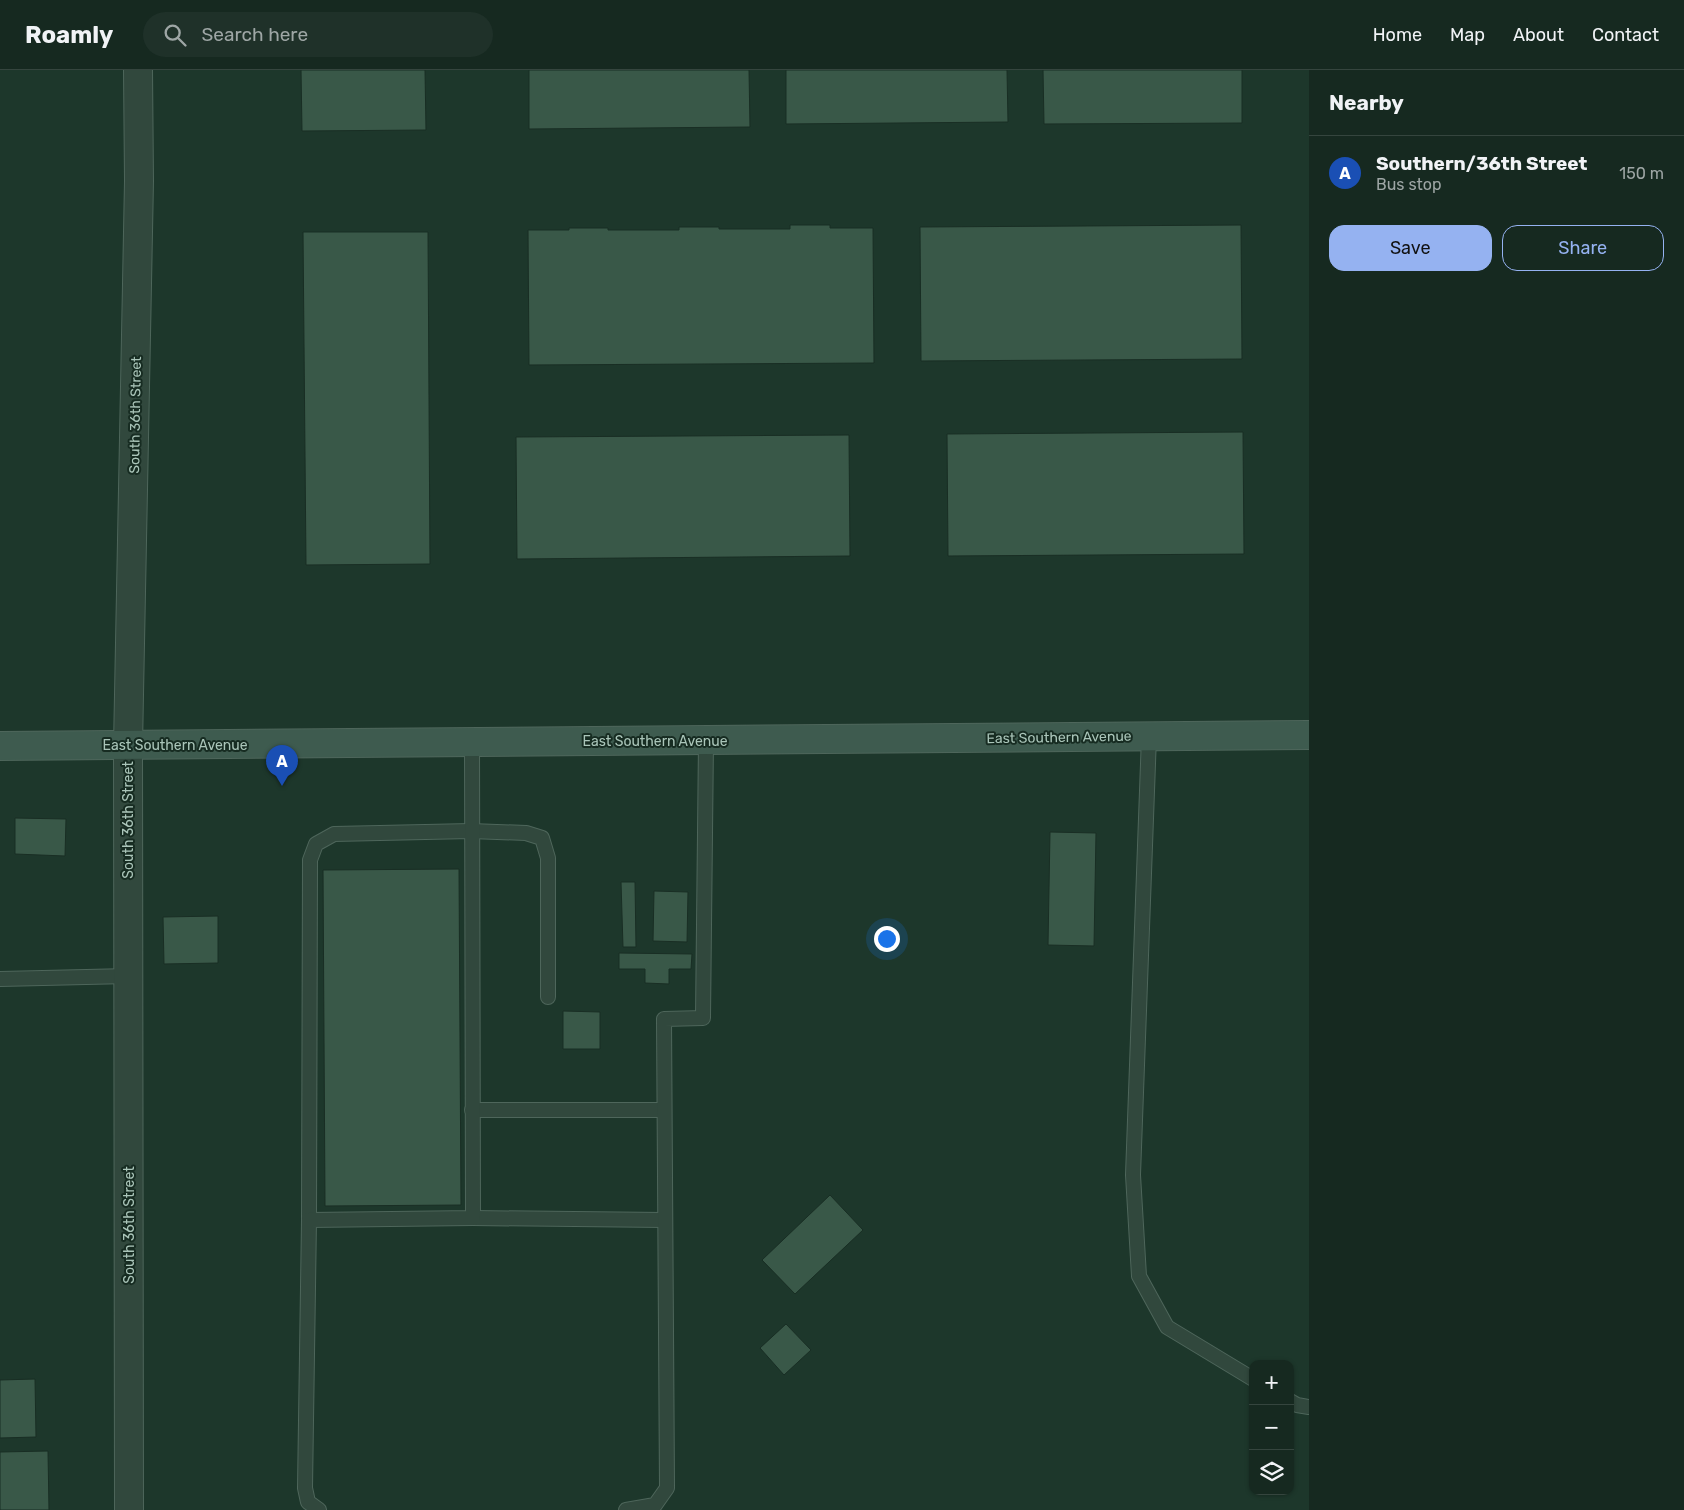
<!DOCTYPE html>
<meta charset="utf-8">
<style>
body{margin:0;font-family:Rubik,sans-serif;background:#1f3129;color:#f1f3f6}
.controls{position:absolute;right:15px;bottom:15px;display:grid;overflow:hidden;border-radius:10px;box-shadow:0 1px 4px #0004}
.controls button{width:45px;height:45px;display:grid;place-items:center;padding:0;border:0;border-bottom:1px solid #35453e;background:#162920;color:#f1f3f6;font:25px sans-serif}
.you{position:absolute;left:886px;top:868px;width:18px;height:18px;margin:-12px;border:4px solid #fff;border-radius:50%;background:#1a73e8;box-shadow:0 0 0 8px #1a73e833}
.badge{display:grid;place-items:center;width:32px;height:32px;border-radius:50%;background:#95b2f1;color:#fff;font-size:16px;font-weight:700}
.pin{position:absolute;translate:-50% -41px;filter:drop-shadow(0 1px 2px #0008)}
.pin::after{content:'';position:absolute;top:26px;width:18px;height:15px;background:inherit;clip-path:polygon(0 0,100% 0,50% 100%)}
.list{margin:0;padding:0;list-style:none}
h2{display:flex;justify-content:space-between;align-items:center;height:65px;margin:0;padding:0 20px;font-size:21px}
h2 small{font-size:16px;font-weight:400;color:#9ea6a5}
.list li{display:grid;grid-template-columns:32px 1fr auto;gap:15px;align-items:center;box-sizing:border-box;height:75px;padding:0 20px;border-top:1px solid #35453e}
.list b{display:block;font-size:19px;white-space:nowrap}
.list p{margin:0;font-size:16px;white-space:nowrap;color:#9ea6a5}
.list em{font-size:16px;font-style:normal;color:#9ea6a5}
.actions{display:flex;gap:10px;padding:15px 20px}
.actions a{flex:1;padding:11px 0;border:1px solid #95b2f1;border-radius:15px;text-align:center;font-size:18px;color:#95b2f1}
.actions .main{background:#95b2f1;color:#111}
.icon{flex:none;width:28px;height:28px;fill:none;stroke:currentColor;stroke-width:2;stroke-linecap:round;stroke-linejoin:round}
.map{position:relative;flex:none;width:1309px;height:1440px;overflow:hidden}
header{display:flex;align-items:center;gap:30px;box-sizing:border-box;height:70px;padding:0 25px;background:#162920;border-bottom:1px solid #35453e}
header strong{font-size:24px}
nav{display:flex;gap:28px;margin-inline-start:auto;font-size:18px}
.search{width:350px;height:45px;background:#1f3129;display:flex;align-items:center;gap:12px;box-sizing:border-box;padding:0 18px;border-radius:28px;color:#9ea6a5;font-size:19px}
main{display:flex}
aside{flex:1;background:#162920}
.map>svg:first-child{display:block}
</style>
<header>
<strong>Roamly</strong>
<div class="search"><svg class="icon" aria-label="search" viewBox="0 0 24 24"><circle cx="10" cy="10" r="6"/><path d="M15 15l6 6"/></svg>Search here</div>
<nav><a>Home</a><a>Map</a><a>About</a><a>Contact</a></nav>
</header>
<main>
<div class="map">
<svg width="1309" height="1440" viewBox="0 0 1309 1440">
<rect width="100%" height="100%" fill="#1d372b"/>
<g fill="#395848" stroke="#192e24">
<path d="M301 0H425L426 60 302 61Z"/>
<path d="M529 0H749L750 57 529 59Z"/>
<path d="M786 0H1007L1008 52 786 54Z"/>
<path d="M1043 0H1242V53L1044 54Z"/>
<path d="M790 155H830V158H873L874 293 529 295 528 160H569V158H608V160H679V157H719V159H790Z"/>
<path d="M1241 155 1242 289 921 291 920 157Z"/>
<path d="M303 162H428L430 494 306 495Z"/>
<path d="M1243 362 1244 484 948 486 947 364Z"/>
<path d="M849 365 850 486 517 489 516 367Z"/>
<path d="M15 748 66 749 65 786 15 784Z"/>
<path d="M1050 762 1096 763 1094 876 1048 875Z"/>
<path d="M459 799 461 1135 325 1136 323 800Z"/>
<path d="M621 812H635L636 877H623Z"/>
<path d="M654 821 688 822 687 872 653 871Z"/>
<path d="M218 846V893L164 894 163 847Z"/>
<path d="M619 883 692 884 691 899H669V914L645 913V899H619Z"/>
<path d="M563 941 600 942V979H563Z"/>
<path d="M830 1125 863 1160 795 1224 762 1190Z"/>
<path d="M786 1254 811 1280 784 1305 760 1278Z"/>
<path d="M35 1309 36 1367 0 1368V1310Z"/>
<path d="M48 1381 49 1440H0V1382Z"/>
</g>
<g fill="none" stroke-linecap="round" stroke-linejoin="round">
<defs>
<g id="service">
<path d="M1149 666 1133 1105 1139 1206 1167 1257 1253 1309"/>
<path d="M0 909 129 906"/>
<path d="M472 1040H664"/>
<path d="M473 1148 664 1150"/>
<path d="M309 1150 310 790 316 774 334 764 471 761 526 763 542 768 548 788V927"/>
<path d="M1290 1331 1297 1335 1309 1337"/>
<path d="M319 1440 308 1432 305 1418 309 1150 473 1148 472 673"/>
<path d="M626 1440 655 1435 667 1418 664 949 703 948 706 671"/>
</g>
<path id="tertiary" d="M129 1440 128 676 139 111 138 0"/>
<path id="secondary" d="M0 676 1309 665"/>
</defs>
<use href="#service" stroke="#4e665b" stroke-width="16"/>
<use href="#tertiary" stroke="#4e665b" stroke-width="30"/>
<use href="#secondary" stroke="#4e665b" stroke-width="30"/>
<use href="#service" stroke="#31483d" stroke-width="14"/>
<use href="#tertiary" stroke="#31483d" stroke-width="28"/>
<use href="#secondary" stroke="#3e5b4f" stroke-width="28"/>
</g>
<g text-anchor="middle" stroke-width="4" stroke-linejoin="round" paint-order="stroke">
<g font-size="14" fill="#aac5b9" stroke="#172c22">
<text transform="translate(135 345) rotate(-89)" y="5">South 36th Street</text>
<text transform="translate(1059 667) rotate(-1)" y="5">East Southern Avenue</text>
<text x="655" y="676">East Southern Avenue</text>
<text x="175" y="680">East Southern Avenue</text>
<text transform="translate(128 750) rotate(-90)" y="5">South 36th Street</text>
<text transform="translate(129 1155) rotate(-90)" y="5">South 36th Street</text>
</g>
</g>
</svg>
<div class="controls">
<button>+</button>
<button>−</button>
<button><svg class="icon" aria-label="layers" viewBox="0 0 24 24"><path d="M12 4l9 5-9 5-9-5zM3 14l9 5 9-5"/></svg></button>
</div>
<div class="you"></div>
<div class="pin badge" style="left:282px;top:716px;background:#1a4fb4">A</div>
</div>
<aside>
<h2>Nearby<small></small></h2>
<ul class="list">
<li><span class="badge" style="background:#1a4fb4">A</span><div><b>Southern/36th Street</b><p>Bus stop</p></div><em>150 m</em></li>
</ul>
<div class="actions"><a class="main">Save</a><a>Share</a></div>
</aside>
</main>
